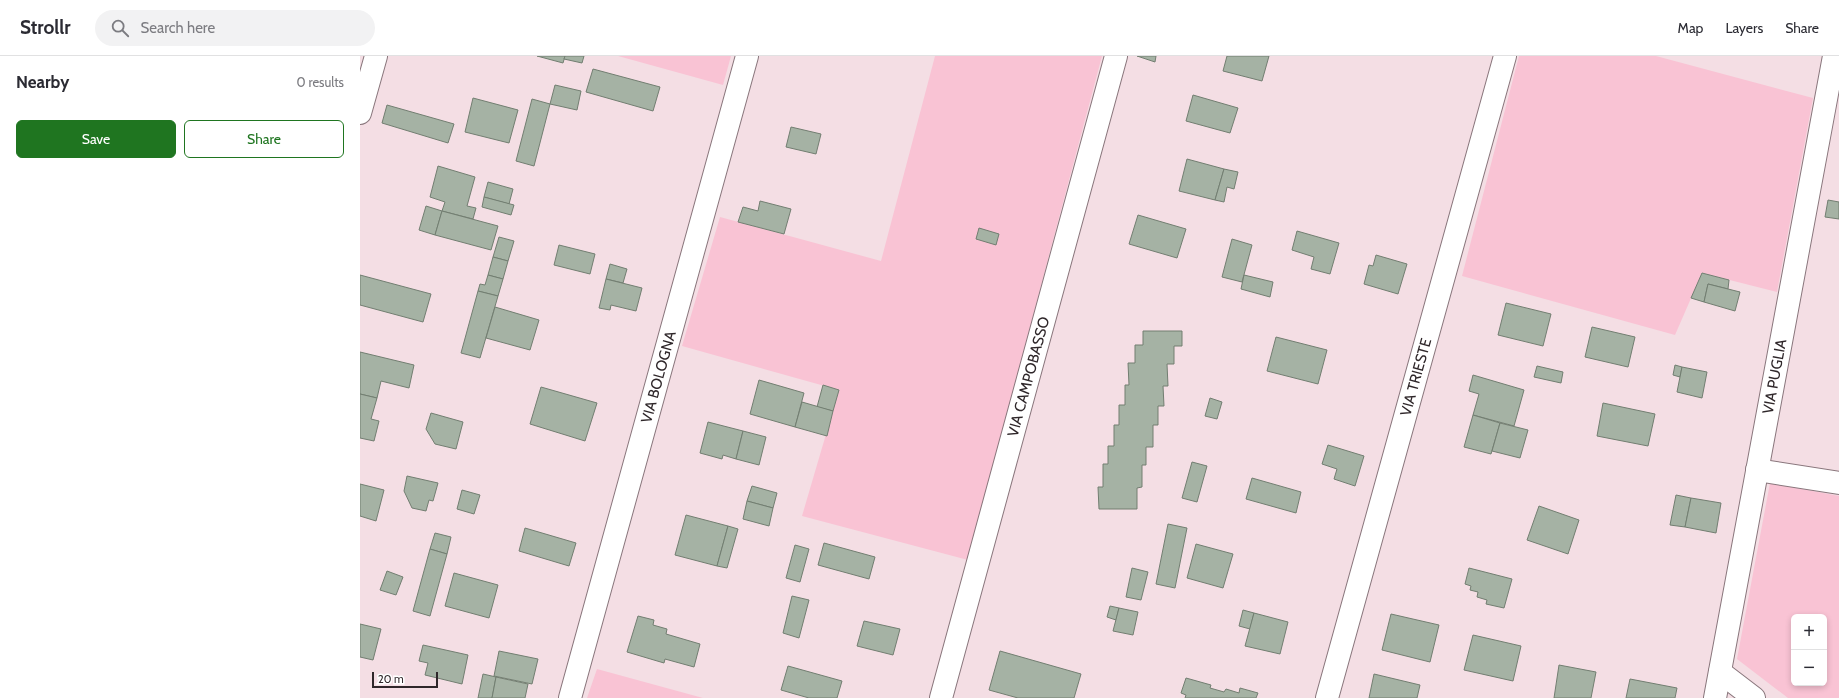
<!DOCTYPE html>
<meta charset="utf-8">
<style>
body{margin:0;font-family:Cabin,sans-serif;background:#f2f2f3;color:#2b2b33}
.controls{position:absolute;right:12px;bottom:12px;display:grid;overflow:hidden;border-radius:6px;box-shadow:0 2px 6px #0003}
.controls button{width:36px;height:36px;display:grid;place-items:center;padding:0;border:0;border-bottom:1px solid #e1e1e2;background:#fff;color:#2b2b33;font:20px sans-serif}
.scale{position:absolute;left:12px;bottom:10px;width:66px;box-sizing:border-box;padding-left:4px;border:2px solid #2f272a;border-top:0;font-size:11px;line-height:14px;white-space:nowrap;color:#2f272a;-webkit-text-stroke:3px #fff;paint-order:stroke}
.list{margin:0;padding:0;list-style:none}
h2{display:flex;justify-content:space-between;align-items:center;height:52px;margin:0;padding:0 16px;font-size:17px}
h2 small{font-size:13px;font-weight:400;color:#7c7c81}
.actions{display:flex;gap:8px;padding:12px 16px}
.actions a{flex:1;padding:9px 0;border:1px solid #1f7520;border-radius:6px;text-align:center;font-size:14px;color:#1f7520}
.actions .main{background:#1f7520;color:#fff}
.icon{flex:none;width:22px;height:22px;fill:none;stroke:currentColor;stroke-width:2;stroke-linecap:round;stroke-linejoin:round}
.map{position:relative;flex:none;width:1479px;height:642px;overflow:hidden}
header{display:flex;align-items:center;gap:24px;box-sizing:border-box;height:56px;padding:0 20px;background:#fff;border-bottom:1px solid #e1e1e2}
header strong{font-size:19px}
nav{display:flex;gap:22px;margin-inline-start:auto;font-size:14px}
.search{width:280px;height:36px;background:#f2f2f3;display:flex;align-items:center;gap:10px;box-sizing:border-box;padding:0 14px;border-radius:22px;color:#7c7c81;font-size:15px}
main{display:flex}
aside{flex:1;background:#fff}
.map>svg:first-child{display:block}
</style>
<header>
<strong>Strollr</strong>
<div class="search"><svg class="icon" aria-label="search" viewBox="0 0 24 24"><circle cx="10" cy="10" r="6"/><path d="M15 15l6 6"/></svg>Search here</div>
<nav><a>Map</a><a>Layers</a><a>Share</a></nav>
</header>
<main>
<aside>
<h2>Nearby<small>0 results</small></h2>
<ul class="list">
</ul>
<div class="actions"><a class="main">Save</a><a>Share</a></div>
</aside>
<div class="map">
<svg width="1479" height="642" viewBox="0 0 1479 642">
<rect width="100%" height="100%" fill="#f4dee4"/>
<g fill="#f9c3d4" fill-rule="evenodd">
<path d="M258 0H371L363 29Z"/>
<path d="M575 0H742L608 504 442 460 479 334 322 290 360 161 521 205Z"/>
<path d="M1159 0H1296L1453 42 1417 236 1342 217 1315 279 1102 220Z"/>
<path d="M1410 427 1479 440V642H1428L1377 603ZM1434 561H1464V627H1434Z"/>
<path d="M237 613 343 642H227Z"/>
</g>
<g fill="#a5b2a4" stroke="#727e71">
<path d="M177 0H205L203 7Z"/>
<path d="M205 0H224L222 7 204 3Z"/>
<path d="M777 0H796L795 6Z"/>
<path d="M867 0H909L902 25 863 15Z"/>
<path d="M233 13 300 31 293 55 226 36Z"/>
<path d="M195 29 221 35 217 54 190 48Z"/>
<path d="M833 39 878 52 870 77 826 65Z"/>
<path d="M113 42 158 54 149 87 105 76Z"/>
<path d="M172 43 190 48 174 110 156 105Z"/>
<path d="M27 49 94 68 88 87 22 67Z"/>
<path d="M431 71 461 78 456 98 426 91Z"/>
<path d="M827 103 864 113 855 144 819 135Z"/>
<path d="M78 110 115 121 107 150 116 152 113 163 82 155 85 146 70 141Z"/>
<path d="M864 113 878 116 874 133 867 131 864 146 855 144Z"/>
<path d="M128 126 153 133 149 148 124 141Z"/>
<path d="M124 141 154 149 151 159 122 151Z"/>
<path d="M1468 144 1479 146V163L1465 161Z"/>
<path d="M400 145 431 153 424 178 378 166 383 151 398 155Z"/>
<path d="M66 150 82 155 75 179 59 174Z"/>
<path d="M82 155 138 170 131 194 75 179Z"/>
<path d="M778 159 826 173 817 202 769 188Z"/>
<path d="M619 172 639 178 636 189 616 183Z"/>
<path d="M937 175 979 187 970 218 951 213 954 201 932 194Z"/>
<path d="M139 181 154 185 148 205 133 201Z"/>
<path d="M872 183 892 189 882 226 862 221Z"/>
<path d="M199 189 235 198 230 218 194 209Z"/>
<path d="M1016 199 1047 208 1038 238 1004 228 1009 209 1013 210Z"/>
<path d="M133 201 148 205 143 223 128 219Z"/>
<path d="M250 208 267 213 263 227 246 223Z"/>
<path d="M1342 217 1369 224 1368 233 1348 228 1344 246 1331 242Z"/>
<path d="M0 219 71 238 63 266 0 249Z"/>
<path d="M128 219 143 223 138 240 118 235 120 228 125 229Z"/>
<path d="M884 219 913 226 910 241 881 233Z"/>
<path d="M246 223 282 232 276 255 251 249 250 254 239 252Z"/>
<path d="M1348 228 1380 236 1375 255 1344 246Z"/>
<path d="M118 235 138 240 120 302 101 297Z"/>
<path d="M1146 247 1191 258 1183 290 1138 279Z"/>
<path d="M135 251 179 264 170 294 126 282Z"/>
<path d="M1232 271 1275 281 1268 311 1225 301Z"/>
<path d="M783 275H822V290H814V308H807L808 330H803L804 350H798V369H793V391H786V409H782V431L777 432V453H739L738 431H743V408H748V390H754V369H759V349H765V329H769L768 307H775V289H783Z"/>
<path d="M916 281 967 294 958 328 907 315Z"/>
<path d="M0 296 54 309 49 332 21 325 17 342 0 338Z"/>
<path d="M1315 309 1322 311 1320 321 1313 319Z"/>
<path d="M1177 310 1203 316 1201 327 1174 321Z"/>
<path d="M1322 311 1347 316 1342 342 1317 336Z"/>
<path d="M1113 319 1164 334 1154 370 1113 359 1119 338 1109 335Z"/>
<path d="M399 324 444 337 435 371 390 358Z"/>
<path d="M463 329 479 334 473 355 457 351Z"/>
<path d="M181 331 237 347 225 385 170 368Z"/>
<path d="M0 338 17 342 11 363 19 365 14 385 0 382Z"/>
<path d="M850 342 862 346 857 363 845 360Z"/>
<path d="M442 346 473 355 467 380 435 371Z"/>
<path d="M1243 347 1295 358 1288 390 1237 380Z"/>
<path d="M71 357 103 366 96 393 75 388 66 373Z"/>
<path d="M1113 359 1140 367 1131 398 1104 391Z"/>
<path d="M348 366 383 375 376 403 363 399 362 403 340 397Z"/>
<path d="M1140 367 1168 374 1160 402 1132 395Z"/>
<path d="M383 375 406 381 399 409 376 403Z"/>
<path d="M968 389 1004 400 995 430 974 423 977 413 962 408Z"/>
<path d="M832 406 847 410 837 446 822 442Z"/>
<path d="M47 420 78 427 73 445 69 444 66 455 52 452 44 435Z"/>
<path d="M892 422 941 436 936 457 886 443Z"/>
<path d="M0 428 24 434 16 465 0 460Z"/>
<path d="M392 430 417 437 413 452 387 445Z"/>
<path d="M102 434 120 439 114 458 97 453Z"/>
<path d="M1316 439 1331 442 1325 471 1310 469Z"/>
<path d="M1331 442 1361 447 1356 477 1325 471Z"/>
<path d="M387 445 413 452 409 470 383 463Z"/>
<path d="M1179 450 1219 464 1208 498 1167 484Z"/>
<path d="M326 459 368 470 357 510 315 499Z"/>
<path d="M808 468 827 472 815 532 796 528Z"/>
<path d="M368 470 378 473 367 512 357 510Z"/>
<path d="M165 472 216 487 209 510 159 495Z"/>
<path d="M75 477 91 481 87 498 70 493Z"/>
<path d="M464 487 515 501 509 523 458 509Z"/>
<path d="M836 488 873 498 863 532 827 522Z"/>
<path d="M435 489 449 493 440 526 426 522Z"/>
<path d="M70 493 87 498 70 560 53 555Z"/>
<path d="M772 512 788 516 781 544 766 541Z"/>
<path d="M1109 512 1152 523 1144 552 1126 548 1127 544 1117 541 1118 536 1110 534 1111 530 1105 528Z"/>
<path d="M27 515 43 521 36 539 20 534Z"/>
<path d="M94 517 138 529 129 562 85 550Z"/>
<path d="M432 540 449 544 439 582 423 577Z"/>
<path d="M750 550 759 552 756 564 747 561Z"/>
<path d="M759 552 778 556 773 579 753 575Z"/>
<path d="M883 554 894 557 890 573 879 570Z"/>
<path d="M894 557 928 566 920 598 885 590Z"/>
<path d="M1031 558 1079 569 1070 606 1022 594Z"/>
<path d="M278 560 294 564 293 569 307 573 306 578 340 588 334 611 305 603 304 607 267 596Z"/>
<path d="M504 565 540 573 533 599 497 590Z"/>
<path d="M0 568 21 573 13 604 0 601Z"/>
<path d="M1113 579 1161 590 1153 625 1104 614Z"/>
<path d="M63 589 108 599 102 628 65 619 68 607 59 605Z"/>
<path d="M139 595 178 603 172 628 134 620Z"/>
<path d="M640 595 721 618 714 642H658L629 634Z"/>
<path d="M1199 609 1236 616 1231 642H1194Z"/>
<path d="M428 610 482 625 477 642H449L421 634Z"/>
<path d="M123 618 136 621 132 642H118Z"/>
<path d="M1014 618 1060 629 1057 642H1009Z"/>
<path d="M136 621 168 628 165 642H132Z"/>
<path d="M826 622 851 629 850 632 864 636 866 633 879 637 880 632 898 637 896 642H825L826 639 821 637Z"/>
<path d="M1270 623 1317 632 1315 642H1266Z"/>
</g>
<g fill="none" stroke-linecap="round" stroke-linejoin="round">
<defs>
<g id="street">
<path d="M0 57 16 0"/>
<path d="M1397 414 1479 427"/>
<path d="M1360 616 1394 642"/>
<path id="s1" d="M210 642 387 0"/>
<path id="s2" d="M581 642 756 0"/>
<path id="s3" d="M967 642 1145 0"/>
<path id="s4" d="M1355 642 1474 0"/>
</g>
</defs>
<use href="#street" stroke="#89767c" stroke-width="24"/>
<use href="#street" stroke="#fff" stroke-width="22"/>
</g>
<g text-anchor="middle" stroke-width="3" stroke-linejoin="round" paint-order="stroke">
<g font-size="15" fill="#2f272a" stroke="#fff">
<text dy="5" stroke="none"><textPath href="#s1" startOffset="333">VIA BOLOGNA</textPath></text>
<text dy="5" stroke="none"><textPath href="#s2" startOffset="333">VIA CAMPOBASSO</textPath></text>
<text dy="5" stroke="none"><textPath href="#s3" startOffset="333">VIA TRIESTE</textPath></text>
<text dy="5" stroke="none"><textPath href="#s4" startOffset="327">VIA PUGLIA</textPath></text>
</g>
</g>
</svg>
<div class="controls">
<button>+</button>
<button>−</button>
</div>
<div class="scale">20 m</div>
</div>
</main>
